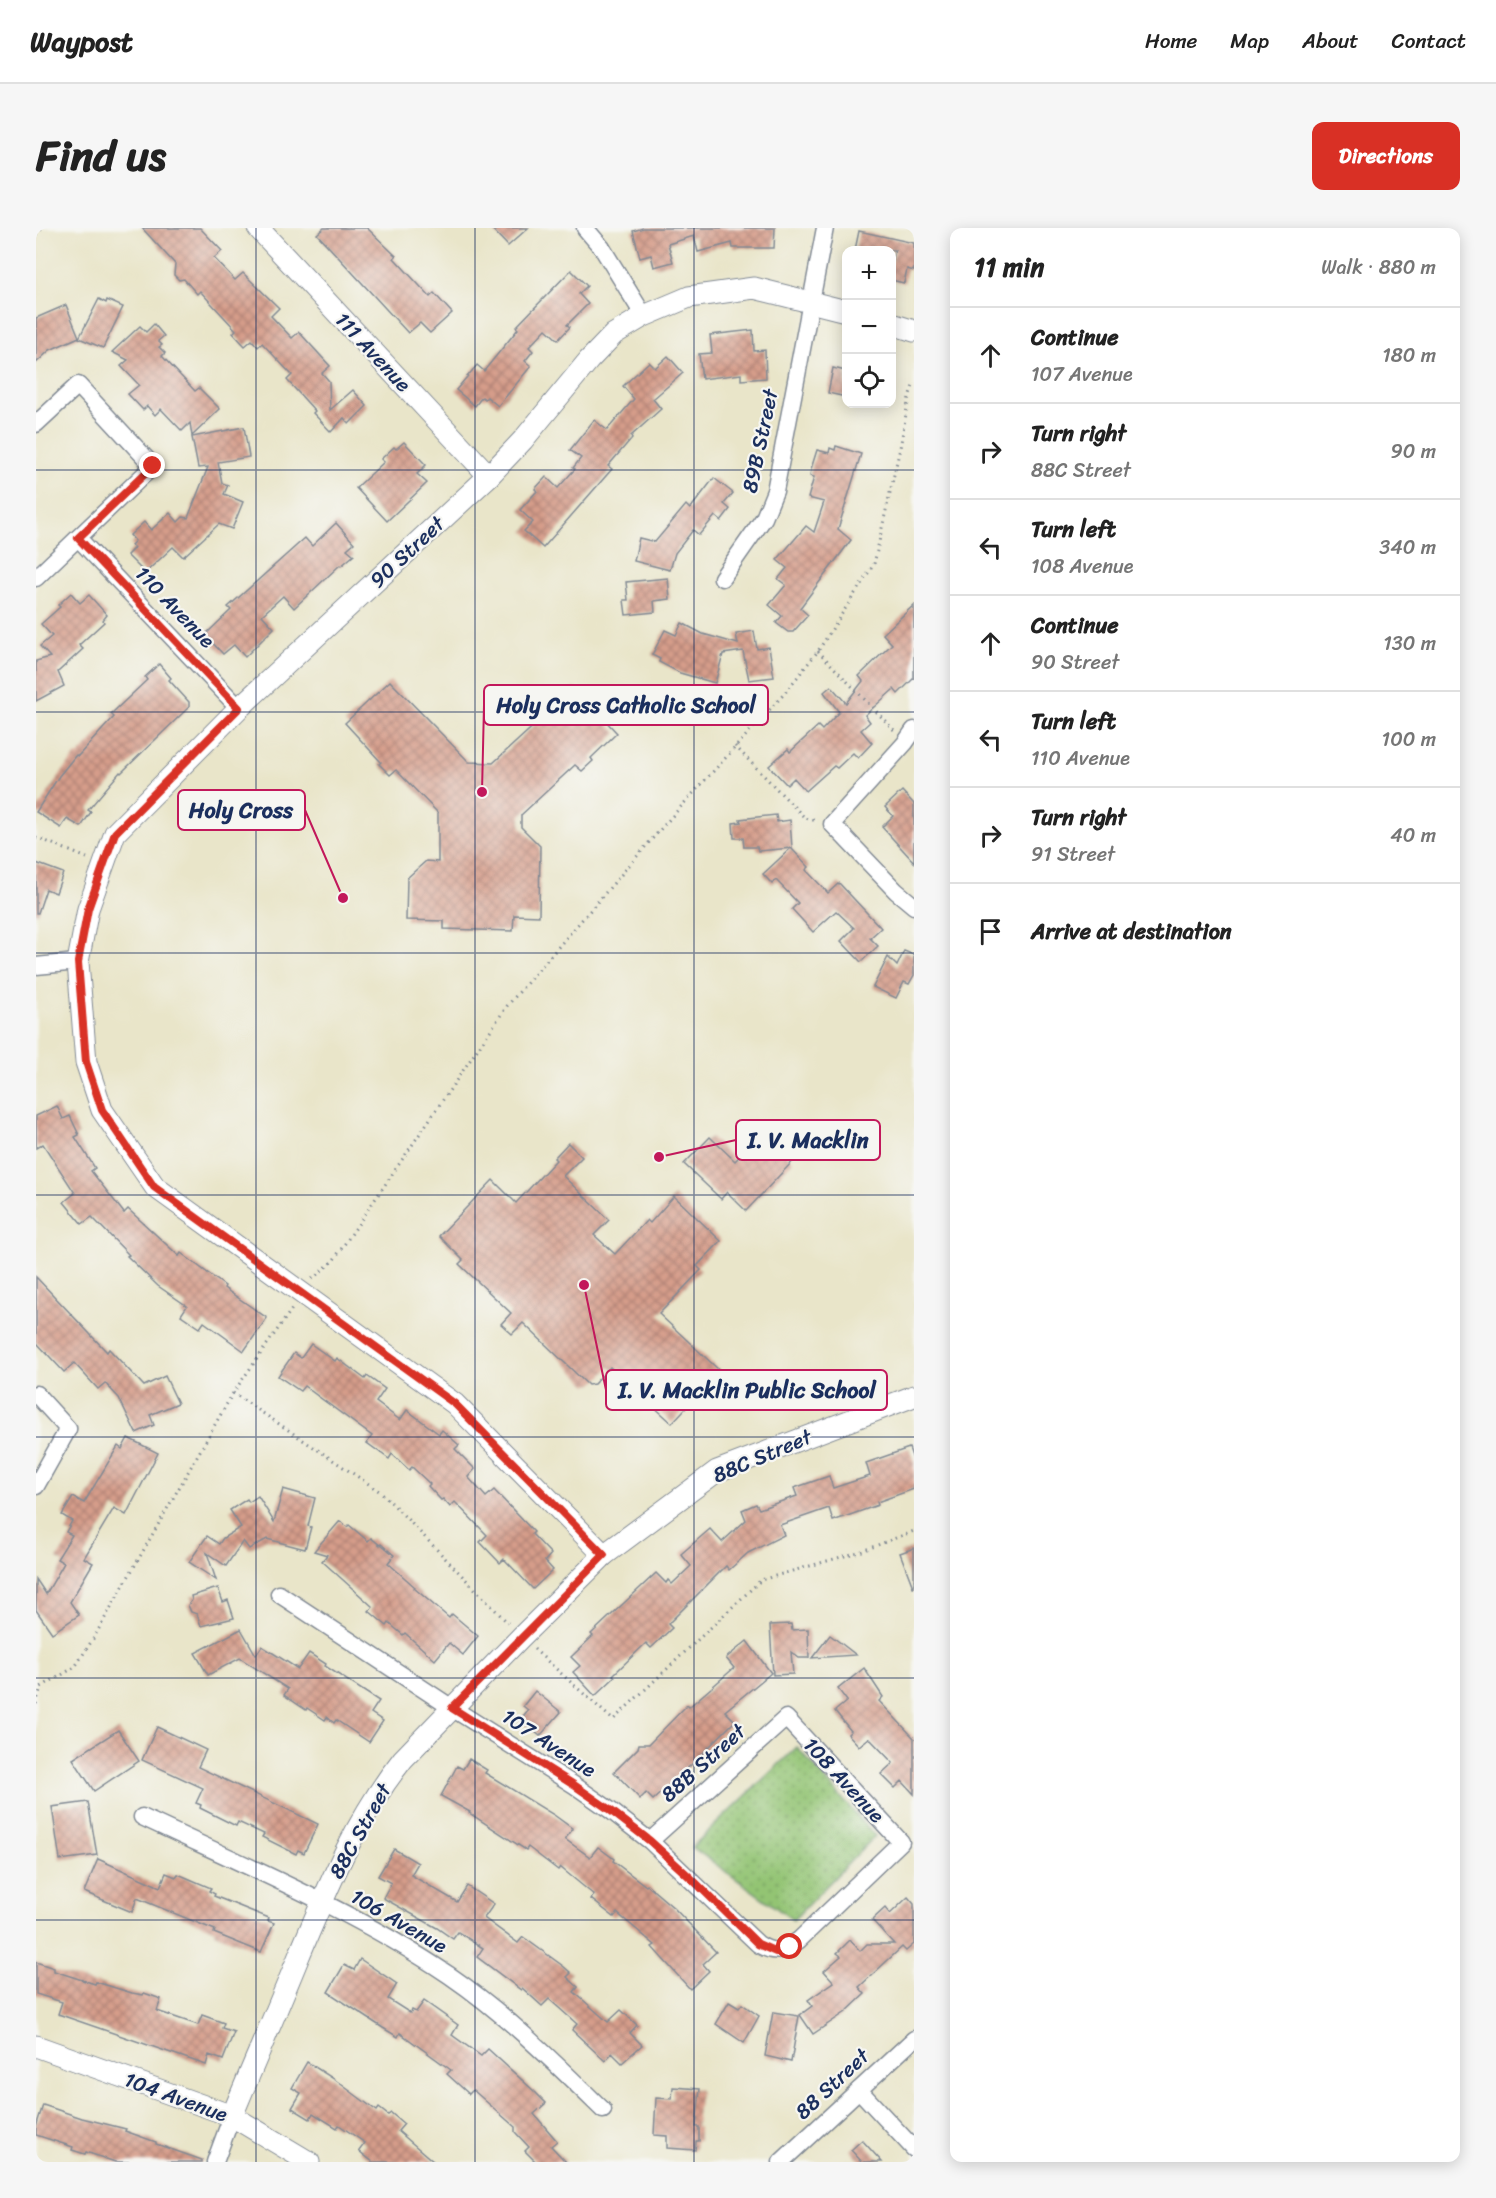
<!DOCTYPE html>
<meta charset="utf-8">
<style>
body{margin:0;font-family:Sriracha,sans-serif;background:#f6f6f6;color:#222}
.controls{position:absolute;right:18px;top:18px;display:grid;overflow:hidden;border-radius:12px;box-shadow:0 3px 15px #0003}
.controls button{width:54px;height:54px;display:grid;place-items:center;padding:0;border:0;border-bottom:2px solid #e0e0e0;background:#fff;color:#222;font:30px sans-serif}
.stop{position:absolute;width:18px;height:18px;margin:-14px;border:4px solid #d93025;border-radius:50%;background:#fff}
.stop.end{background:#d93025;border-color:#fff;box-shadow:0 2px 6px #0008}
.list{margin:0;padding:0;list-style:none}
h2{display:flex;justify-content:space-between;align-items:center;height:78px;margin:0;padding:0 24px;font-size:26px}
h2 small{font-size:20px;font-weight:400;color:#767676}
.list li{display:grid;grid-template-columns:39px 1fr auto;gap:18px;align-items:center;box-sizing:border-box;height:96px;padding:0 24px;border-top:2px solid #e0e0e0}
.list b{display:block;font-size:22px;white-space:nowrap}
.list p{margin:0;font-size:20px;white-space:nowrap;color:#767676}
.list em{font-size:20px;font-style:normal;color:#767676}
.icon{flex:none;width:33px;height:33px;fill:none;stroke:currentColor;stroke-width:2;stroke-linecap:round;stroke-linejoin:round}
.map{position:relative;flex:none;width:878px;height:1934px;overflow:hidden;border-radius:12px}
header{display:flex;align-items:center;gap:36px;box-sizing:border-box;height:84px;padding:0 30px;background:#fff;border-bottom:2px solid #e0e0e0}
header strong{font-size:28px}
nav{display:flex;gap:33px;margin-inline-start:auto;font-size:21px}
.intro{display:flex;align-items:center;justify-content:space-between;box-sizing:border-box;height:144px;padding:0 36px}
h1{margin:0;font-size:42px}
.button{padding:15px 27px;border-radius:12px;background:#d93025;color:#fff;font-size:21px;font-weight:700}
main{display:flex;gap:36px;padding:0 36px}
aside{flex:1;background:#fff;border-radius:12px;box-shadow:0 3px 15px #0003}
.map>svg:first-child{display:block}
</style>
<header>
<strong>Waypost</strong>
<nav><a>Home</a><a>Map</a><a>About</a><a>Contact</a></nav>
</header>
<div class="intro"><h1>Find us</h1><a class="button">Directions</a></div>
<main>
<div class="map">
<svg width="878" height="1934" viewBox="0 0 878 1934">
<defs>
<pattern id="grass-dots" width="8" height="8" patternUnits="userSpaceOnUse" patternTransform="scale(1.5)"><rect width="8" height="8" fill="#93c473"/><path d="M2 2h.1M6 6h.1" fill="none" stroke="#77a062" stroke-width="1.8" stroke-linecap="round"/></pattern>
<pattern id="building-cross-hatch" width="8" height="8" patternUnits="userSpaceOnUse" patternTransform="scale(1.5)"><rect width="8" height="8" fill="#d69d8a"/><path d="M0 0l8 8M0 8l8-8" fill="none" stroke="#ad8074"/></pattern>
</defs>
<rect width="100%" height="100%" fill="#f6f6f2"/>
<filter id="ink" filterUnits="userSpaceOnUse"><feTurbulence type="fractalNoise" baseFrequency=".0167" numOctaves="2"/><feDisplacementMap in="SourceGraphic" scale="12" xChannelSelector="R" yChannelSelector="G"/><feConvolveMatrix kernelMatrix="1 2 1 2 8 2 1 2 1" color-interpolation-filters="sRGB"/></filter>
<filter id="wash" filterUnits="userSpaceOnUse"><feTurbulence type="fractalNoise" baseFrequency=".008" numOctaves="4" result="noise"/><feDisplacementMap in="SourceGraphic" scale="24" xChannelSelector="R" yChannelSelector="G"/><feGaussianBlur stdDeviation="1.35" result="paint"/><feColorMatrix in="noise" values="0 0 0 0 0 0 0 0 0 0 0 0 0 0 0 0 0 1.4 0 .05"/><feComposite in="paint" operator="in"/></filter>
<g filter="url(#wash)">
<rect width="100%" height="100%" fill="#e9e5c9"/>
<path fill="url(#grass-dots)" stroke="#577a68" stroke-width="1.5" d="M761 1519 839 1608 757 1692 656 1619Z"/>
<g id="blocks">
<g fill="url(#building-cross-hatch)">
<path d="M106 0H164L186 23 178 30 199 52 207 45 243 80 235 88 256 110 263 104 294 138 286 145 293 153 294 182 317 162 331 178 313 196 308 190 295 204 277 185 279 183 251 152 256 147 226 115 222 119 216 112 209 118 197 105 200 102 164 63 161 66 148 51 143 52 138 47 139 36Z"/>
<path d="M288 0H331L360 28 358 30 394 69 398 65 416 85 394 105 384 95 372 105 281 6Z"/>
<path d="M455 0H492L472 18Z"/>
<path d="M607 0H739L738 20H697L696 15 662 24 658 8 632 16 637 34 618 39 615 27 604 30 597 3Z"/>
<path d="M823 3 878 15V43L871 41 868 55 855 52V38L859 22H819Z"/>
<path d="M535 42 551 58 543 66 552 76 531 97 534 99 522 112 510 101 493 119 497 123 489 133 495 138 462 178 451 169 449 171 446 169 439 178 420 162 441 137 448 143 482 101 480 99Z"/>
<path d="M63 71 70 75 71 72 87 79 67 120 43 110Z"/>
<path d="M30 77 43 109 14 122 0 135V90Z"/>
<path d="M118 96 128 108 122 113 126 117 123 119 129 125 126 128 159 163 163 160 184 181 156 208 154 195 146 203 125 181 119 187 111 178 107 182 92 166 103 157 85 138 92 132 76 124 104 98 110 104Z"/>
<path d="M717 102 718 123 729 122 730 150 705 152V146L666 151 663 126 676 125 674 107Z"/>
<path d="M632 128 647 145 617 171 625 181 595 208 596 210 572 238 576 241 507 320 488 303 497 294 484 282 501 263 499 261 510 249 522 260 539 241 537 240 545 230 534 222 558 192 571 202 598 171 587 158 613 134 619 140Z"/>
<path d="M797 140 810 143V169L792 165Z"/>
<path d="M208 199 213 229 182 234 186 255 192 257 188 266 207 274 196 301 183 296 147 329 137 319 109 345 91 327 98 320 95 317 99 313 94 307 108 294 115 302 134 285 142 294 147 289 152 290 172 239 162 240 156 209Z"/>
<path d="M368 214 390 237 381 246 391 255 351 293 320 260 348 234 345 231 358 219 360 221Z"/>
<path d="M800 218 825 226 802 301 815 312 764 380 772 387 757 404H752L740 395 746 388 733 377 750 357 742 351 751 340 741 332 770 298 778 304 788 274 772 270 778 249 774 248 775 241 781 222 793 225 794 220 799 222Z"/>
<path d="M678 250 697 265 688 276 694 281 685 293 679 288 663 307 657 302 639 325 634 342 598 333 603 310 619 314 650 277 654 281Z"/>
<path d="M300 295 318 315 311 321 318 327 305 338 304 337 258 380 247 368 226 387 238 400 209 429 198 417 187 426 169 407 195 382 192 379 269 310 276 318Z"/>
<path d="M632 350 634 371 618 373 619 384 590 387 588 372H592L590 354Z"/>
<path d="M35 365 44 375 53 367 71 387 67 392 68 394 43 417 47 421 22 444 28 458 0 473V433L14 429 4 418 16 408 5 396 24 379 22 377Z"/>
<path d="M878 377V450L862 466 858 461 829 487 834 494 825 502 836 515 822 530 817 525 801 540 798 538 770 563 758 550 751 557 733 538 752 521 754 524 782 498 786 502 803 484 788 464 795 458 810 475 827 453 823 448 856 416 847 406Z"/>
<path d="M646 395 667 406 702 416 700 406 718 403 721 421 733 419 738 449 713 452 707 423 687 426 679 455 644 445 623 434 624 431 616 427 629 402 640 407Z"/>
<path d="M123 436 135 450 133 452 153 474V479L85 545 84 544 52 582 55 584 45 599 31 591 25 600 0 584 23 548 40 527 42 528 78 489 75 486 111 452 109 449Z"/>
<path d="M354 453 433 534 457 535 539 460 581 505 555 530 557 533 546 543 539 537 485 587V599L504 618 503 688 478 687 477 703 408 701V693L370 692 371 650 390 633 402 634V585L360 542 354 547 343 536 345 534 309 495Z"/>
<path d="M866 563 878 576V634L846 599 857 588 849 579Z"/>
<path d="M740 587 741 594 754 592 756 620 722 623 721 619H708L707 610H698L697 595 705 594 704 591Z"/>
<path d="M755 620 773 639 770 642 792 665 803 655 845 700 834 710 842 718 825 734 805 713 818 700 800 683 777 704 756 681 762 675 740 652 736 656 727 646Z"/>
<path d="M0 635 27 645 20 665 10 661 2 685H0Z"/>
<path d="M868 723 878 727V747L873 756 868 754 860 770 837 759 852 729 861 738Z"/>
<path d="M21 878 27 891 34 888 43 907 39 909 59 940 55 943 88 985 92 981 143 1028 145 1025 189 1058 188 1060 231 1090 208 1123 168 1094 164 1100 145 1087 151 1078 122 1058 91 1028 93 1027 56 989 46 996 28 974 39 965 7 916 0 920V888Z"/>
<path d="M727 904 757 933 710 983 691 964 685 971 648 936 674 909 699 933Z"/>
<path d="M532 915 546 929 527 948 573 992 558 1007 579 1026 611 992 614 995 638 968 685 1013 661 1038 665 1042 623 1086 684 1143 636 1195 574 1139 558 1156 552 1157 487 1095 476 1106 465 1096 475 1085 423 1036 427 1032 403 1008 457 952 480 975 520 932 518 930Z"/>
<path d="M0 1049 71 1124 73 1121 108 1158 129 1148 142 1175 114 1187 118 1197 100 1205 83 1170 69 1155 62 1161 38 1135 28 1144 0 1114Z"/>
<path d="M275 1116 299 1133 301 1130 329 1151 331 1148 349 1161 340 1174 364 1192 371 1182 403 1206 406 1202 423 1217 419 1221 439 1241 432 1249 450 1269 458 1262 498 1304 496 1306 515 1326 509 1333 517 1342 497 1361 468 1331 464 1335 444 1314 451 1307 419 1274 414 1279 407 1271 405 1272 392 1258 394 1256 376 1239 373 1242 356 1226 353 1231 331 1215 336 1208 268 1158 264 1163 242 1148 258 1125 265 1130Z"/>
<path d="M92 1210 122 1225 90 1287 78 1280 48 1330 57 1335 34 1374 43 1387 16 1405 0 1382V1351L10 1366 28 1335 21 1331 36 1307 30 1304 36 1293 26 1287 37 1269 48 1275 82 1218 86 1221Z"/>
<path d="M873 1220 878 1234V1261L841 1274 842 1277 797 1293 793 1280 744 1297 748 1307 712 1325 693 1342 690 1338 632 1396 636 1400 615 1420 610 1415 577 1447 579 1449 559 1468 537 1444 544 1438 535 1429 557 1408 555 1406 620 1345 630 1355 632 1352 636 1356 655 1338 645 1326 674 1301 686 1314 710 1292 706 1282 720 1276 723 1281 761 1268 758 1260 793 1248 797 1260 834 1248 830 1235Z"/>
<path d="M247 1261 279 1270 272 1298 275 1299 269 1321 231 1311 213 1321 207 1313 190 1338 171 1325 180 1352 153 1334 171 1308 183 1316 187 1310 205 1299 194 1282 211 1271 213 1274 222 1268 238 1294Z"/>
<path d="M304 1293 311 1299 313 1297 332 1313 335 1310 344 1317 345 1316 358 1327 352 1335 379 1359 378 1360 413 1390 416 1386 442 1408 427 1427 413 1415 399 1432 369 1405 367 1407 353 1395 351 1398 333 1383 337 1379 286 1333 291 1327 278 1323Z"/>
<path d="M878 1320V1359H877L864 1325Z"/>
<path d="M182 1360 187 1374 192 1372 198 1390 165 1398 161 1386 155 1384 152 1377 156 1372 155 1368Z"/>
<path d="M755 1396 756 1402 772 1401 773 1430H763L755 1424 757 1446 737 1447 734 1397Z"/>
<path d="M205 1401 220 1427 226 1418 262 1441 273 1425 290 1436 289 1438 343 1473 335 1485 347 1493 333 1514 300 1492 298 1495 291 1489 289 1492 271 1480 270 1482 248 1467 252 1461 204 1430 172 1447 159 1425Z"/>
<path d="M794 1407 806 1416 820 1427 776 1430Z"/>
<path d="M711 1413 735 1445 689 1483 699 1493 655 1537 617 1572 610 1565 604 1571 578 1544 602 1520 603 1516H613L651 1477 653 1479 698 1440 690 1430Z"/>
<path d="M828 1440 847 1469 843 1473 878 1510V1566L866 1553 859 1560 845 1546 857 1535 833 1510 823 1518 812 1506 815 1503 799 1483 811 1473 802 1461Z"/>
<path d="M499 1463 525 1484 504 1508 484 1492 492 1482 487 1478Z"/>
<path d="M121 1499 170 1522 162 1539 282 1596 268 1625 262 1622 260 1626 226 1609 228 1606 202 1594 200 1598 164 1580 165 1577 160 1575 167 1560 106 1532Z"/>
<path d="M82 1502 103 1533 58 1563 37 1531Z"/>
<path d="M433 1531 451 1542 449 1545 518 1587 537 1601 529 1611 554 1629 562 1619 578 1631 577 1633 610 1658 611 1657 638 1680 680 1724 667 1736 673 1743 654 1761 616 1719 619 1717 581 1685 578 1689 555 1671 558 1667 524 1639 522 1642 492 1619 490 1622 433 1585 434 1584 405 1568 421 1538 427 1541Z"/>
<path d="M52 1574 61 1627 24 1632 16 1579Z"/>
<path d="M358 1621 382 1635 375 1647 421 1674 431 1658 458 1676 448 1690 482 1715 487 1709 527 1738 535 1745 531 1749 542 1759 538 1764 572 1794 585 1782 601 1797 594 1805 606 1817 586 1835 576 1825 569 1833 536 1802 541 1796 513 1771 506 1778 486 1760 485 1762 441 1729 447 1720 422 1704 417 1711 401 1700 347 1670 355 1655 342 1648Z"/>
<path d="M62 1631 124 1659 130 1645 140 1649 142 1646 175 1660 173 1663 179 1666 178 1668 233 1690 232 1693 238 1695 225 1724 178 1705 179 1702 101 1670 96 1684 48 1664Z"/>
<path d="M872 1669 878 1676V1716L870 1723 866 1719 823 1759 829 1766 810 1784 777 1806 764 1787 776 1778 772 1772 798 1754 788 1743 805 1728 801 1725 814 1712 824 1723 831 1716H858L836 1692 849 1680 854 1686Z"/>
<path d="M324 1731 361 1756 352 1771 374 1785 376 1782 380 1784 388 1773 422 1797 416 1807 445 1828 452 1821 498 1863 510 1875 498 1886 521 1913 515 1918 530 1934H500L489 1923 493 1919 479 1904V1899L437 1862 433 1866 411 1846 415 1842 364 1805 362 1809 347 1800 292 1764 308 1737 318 1742Z"/>
<path d="M0 1734 18 1740V1743L59 1756 60 1754 96 1765 107 1767 108 1765 125 1771 121 1783 162 1797 166 1787 188 1795 186 1800 198 1804 187 1832 173 1827 170 1837 22 1786 26 1774 0 1766Z"/>
<path d="M693 1774 703 1780 706 1776 723 1788 708 1815 680 1796Z"/>
<path d="M737 1784 763 1788 755 1834 729 1828Z"/>
<path d="M271 1834 298 1851 341 1883 343 1880 352 1887 355 1885 368 1896 362 1903 398 1934H337L323 1923 329 1915 303 1897 301 1900 277 1885 274 1891 256 1880 265 1865 256 1860Z"/>
<path d="M637 1859 664 1861 660 1899H663V1913H660L659 1922 631 1920V1908L618 1907 620 1870 636 1871Z"/>
<path d="M7 1877 46 1890 90 1901 89 1903 120 1914V1916L166 1932V1934H79L50 1924 49 1926 36 1922 37 1919 0 1907V1899Z"/>
<path d="M826 1912 846 1934H826L815 1922Z"/>
</g>
</g>
</g>
<g filter="url(#ink)">
<use href="#blocks" fill-opacity="0" stroke="#828a94" stroke-width="1.5"/>
<g fill="none" stroke-linecap="round" stroke-linejoin="round">
<defs>
<g id="minor">
<path d="M549 0 566 20 608 88"/>
<path d="M0 196 42 157 117 238 0 350"/>
<path d="M42 310 203 480"/>
<path d="M686 350 728 290 739 263 789 0"/>
<path d="M878 502 869 515 796 596 860 663 878 678"/>
<path d="M0 738 42 734"/>
<path d="M0 1166 32 1201 0 1258"/>
<path d="M243 1366 416 1480 538 1557 574 1582 614 1613 722 1716C739 1727 748 1723 763 1712L865 1614 750 1490 614 1613"/>
<path d="M106 1589C210 1638 318 1683 413 1747 470 1786 518 1834 567 1882"/>
<path d="M823 1862 878 1921"/>
<path d="M179 1934 196 1888"/>
<path d="M745 1934 878 1811"/>
</g>
<g id="tertiary">
<path d="M222 0 453 248"/>
<path d="M856 96 878 103"/>
<path d="M568 1327 419 1176 119 959 66 882 50 834 42 734 52 681 79 605 203 480 453 248 487 212 553 132 578 106 608 88 653 69 718 60 810 83"/>
<path d="M0 1818 196 1888 273 1934"/>
<path d="M196 1888C218 1835 241 1782 263 1728 292 1659 320 1590 367 1531L485 1409 568 1327 681 1243 878 1168"/>
</g>
</defs>
<use href="#minor" stroke="#828a94" stroke-width="19"/>
<use href="#tertiary" stroke="#828a94" stroke-width="23"/>
<g stroke="#828a94" stroke-width="3" stroke-dasharray="1.5 4.5" stroke-linecap="butt">
<path d="M0 6 7 0"/>
<path d="M782 423 858 502"/>
<path d="M699 518 769 590 781 593"/>
<path d="M0 609 51 630"/>
<path d="M276 1051 297 1033 471 778 630 595 748 466 782 423 838 336 864 220 873 169 878 155"/>
<path d="M197 1165 346 1265 472 1395"/>
<path d="M498 1421 577 1492 725 1352 826 1323 878 1303"/>
<path d="M0 1476 5 1459 39 1439 57 1411 197 1165 256 1081"/>
</g>
<use href="#minor" stroke="#fff" stroke-width="16"/>
<use href="#tertiary" stroke="#fff" stroke-width="21"/>
</g>
</g>
<g fill="none" stroke-linecap="round" stroke-linejoin="round" filter="url(#ink)">
<path stroke="#d93025" stroke-width="8" d="M117 238 42 310 203 480 79 605 52 681 42 734 50 834 66 882 118 959 419 1176 568 1327 416 1480 538 1557 574 1582 614 1613 658 1653 722 1716 740 1724 749 1722 754 1719"/>
</g>
<path fill="none" stroke="#1b2f5e" stroke-width="1.5" stroke-opacity="0.55" d="M220 0V1934M439 0V1934M658 0V1934M0 242H878M0 484H878M0 725H878M0 967H878M0 1209H878M0 1450H878M0 1692H878"/>
<g text-anchor="middle" stroke-width="4.5" stroke-linejoin="round" paint-order="stroke">
<g font-size="21" fill="#1b2f5e" stroke="#f6f6f2">
<text transform="translate(337 124) rotate(47)" y="7">111 Avenue</text>
<text transform="translate(724 213) rotate(-78)" y="7">89B Street</text>
<text transform="translate(371 324) rotate(-43)" y="7">90 Street</text>
<text transform="translate(139 379) rotate(46)" y="7">110 Avenue</text>
<text transform="translate(726 1228) rotate(-23)" y="7">88C Street</text>
<text transform="translate(513 1515) rotate(33)" y="7">107 Avenue</text>
<text transform="translate(667 1535) rotate(-42)" y="7">88B Street</text>
<text transform="translate(808 1552) rotate(47)" y="7">108 Avenue</text>
<text transform="translate(324 1603) rotate(-61)" y="7">88C Street</text>
<text transform="translate(363 1693) rotate(30)" y="7">106 Avenue</text>
<text transform="translate(796 1856) rotate(-43)" y="7">88 Street</text>
<text transform="translate(140 1869) rotate(20)" y="7">104 Avenue</text>
</g>
</g>
<path fill="none" stroke="#c2185b" stroke-width="2" d="M446 564L448 477M307 670L269 582M623 929L700 912M548 1057L570 1162"/>
<g fill="#c2185b" stroke="#f6f6f2" stroke-width="2">
<circle cx="446" cy="564" r="6"/>
<circle cx="307" cy="670" r="6"/>
<circle cx="623" cy="929" r="6"/>
<circle cx="548" cy="1057" r="6"/>
</g>
<g fill="#f6f6f2" stroke="#c2185b" stroke-width="2">
<rect x="448" y="457" width="284" height="40" rx="6"/>
<rect x="142" y="562" width="127" height="40" rx="6"/>
<rect x="700" y="892" width="144" height="40" rx="6"/>
<rect x="570" y="1142" width="281" height="40" rx="6"/>
</g>
<g font-size="22" text-anchor="middle" font-weight="bold" fill="#1b2f5e">
<text x="590" y="485">Holy Cross Catholic School</text>
<text x="205" y="590">Holy Cross</text>
<text x="772" y="920">I. V. Macklin</text>
<text x="711" y="1170">I. V. Macklin Public School</text>
</g>
</svg>
<div class="controls">
<button>+</button>
<button>−</button>
<button><svg class="icon" aria-label="locate" viewBox="0 0 24 24"><circle cx="12" cy="12" r="6"/><path d="M12 2v4M12 18v4M2 12h4M18 12h4"/></svg></button>
</div>
<div class="stop" style="left:754px;top:1719px"></div>
<div class="stop end" style="left:117px;top:238px"></div>
</div>
<aside>
<h2>11 min<small>Walk · 880 m</small></h2>
<ul class="list">
<li><svg class="icon" aria-label="ahead" viewBox="0 0 24 24"><path d="M12 20V5M6 11l6-6 6 6"/></svg><div><b>Continue</b><p>107 Avenue</p></div><em>180 m</em></li>
<li><svg class="icon" aria-label="right" viewBox="0 0 24 24"><path d="M7 20v-9h11M14 6l5 5-5 5"/></svg><div><b>Turn right</b><p>88C Street</p></div><em>90 m</em></li>
<li><svg class="icon" aria-label="left" viewBox="0 0 24 24"><path d="M17 20v-9H6M10 6l-5 5 5 5"/></svg><div><b>Turn left</b><p>108 Avenue</p></div><em>340 m</em></li>
<li><svg class="icon" aria-label="ahead" viewBox="0 0 24 24"><path d="M12 20V5M6 11l6-6 6 6"/></svg><div><b>Continue</b><p>90 Street</p></div><em>130 m</em></li>
<li><svg class="icon" aria-label="left" viewBox="0 0 24 24"><path d="M17 20v-9H6M10 6l-5 5 5 5"/></svg><div><b>Turn left</b><p>110 Avenue</p></div><em>100 m</em></li>
<li><svg class="icon" aria-label="right" viewBox="0 0 24 24"><path d="M7 20v-9h11M14 6l5 5-5 5"/></svg><div><b>Turn right</b><p>91 Street</p></div><em>40 m</em></li>
<li><svg class="icon" aria-label="arrive" viewBox="0 0 24 24"><path d="M6 21V4h12l-3 4 3 4H6"/></svg><div><b>Arrive at destination</b></div></li>
</ul>
</aside>
</main>
